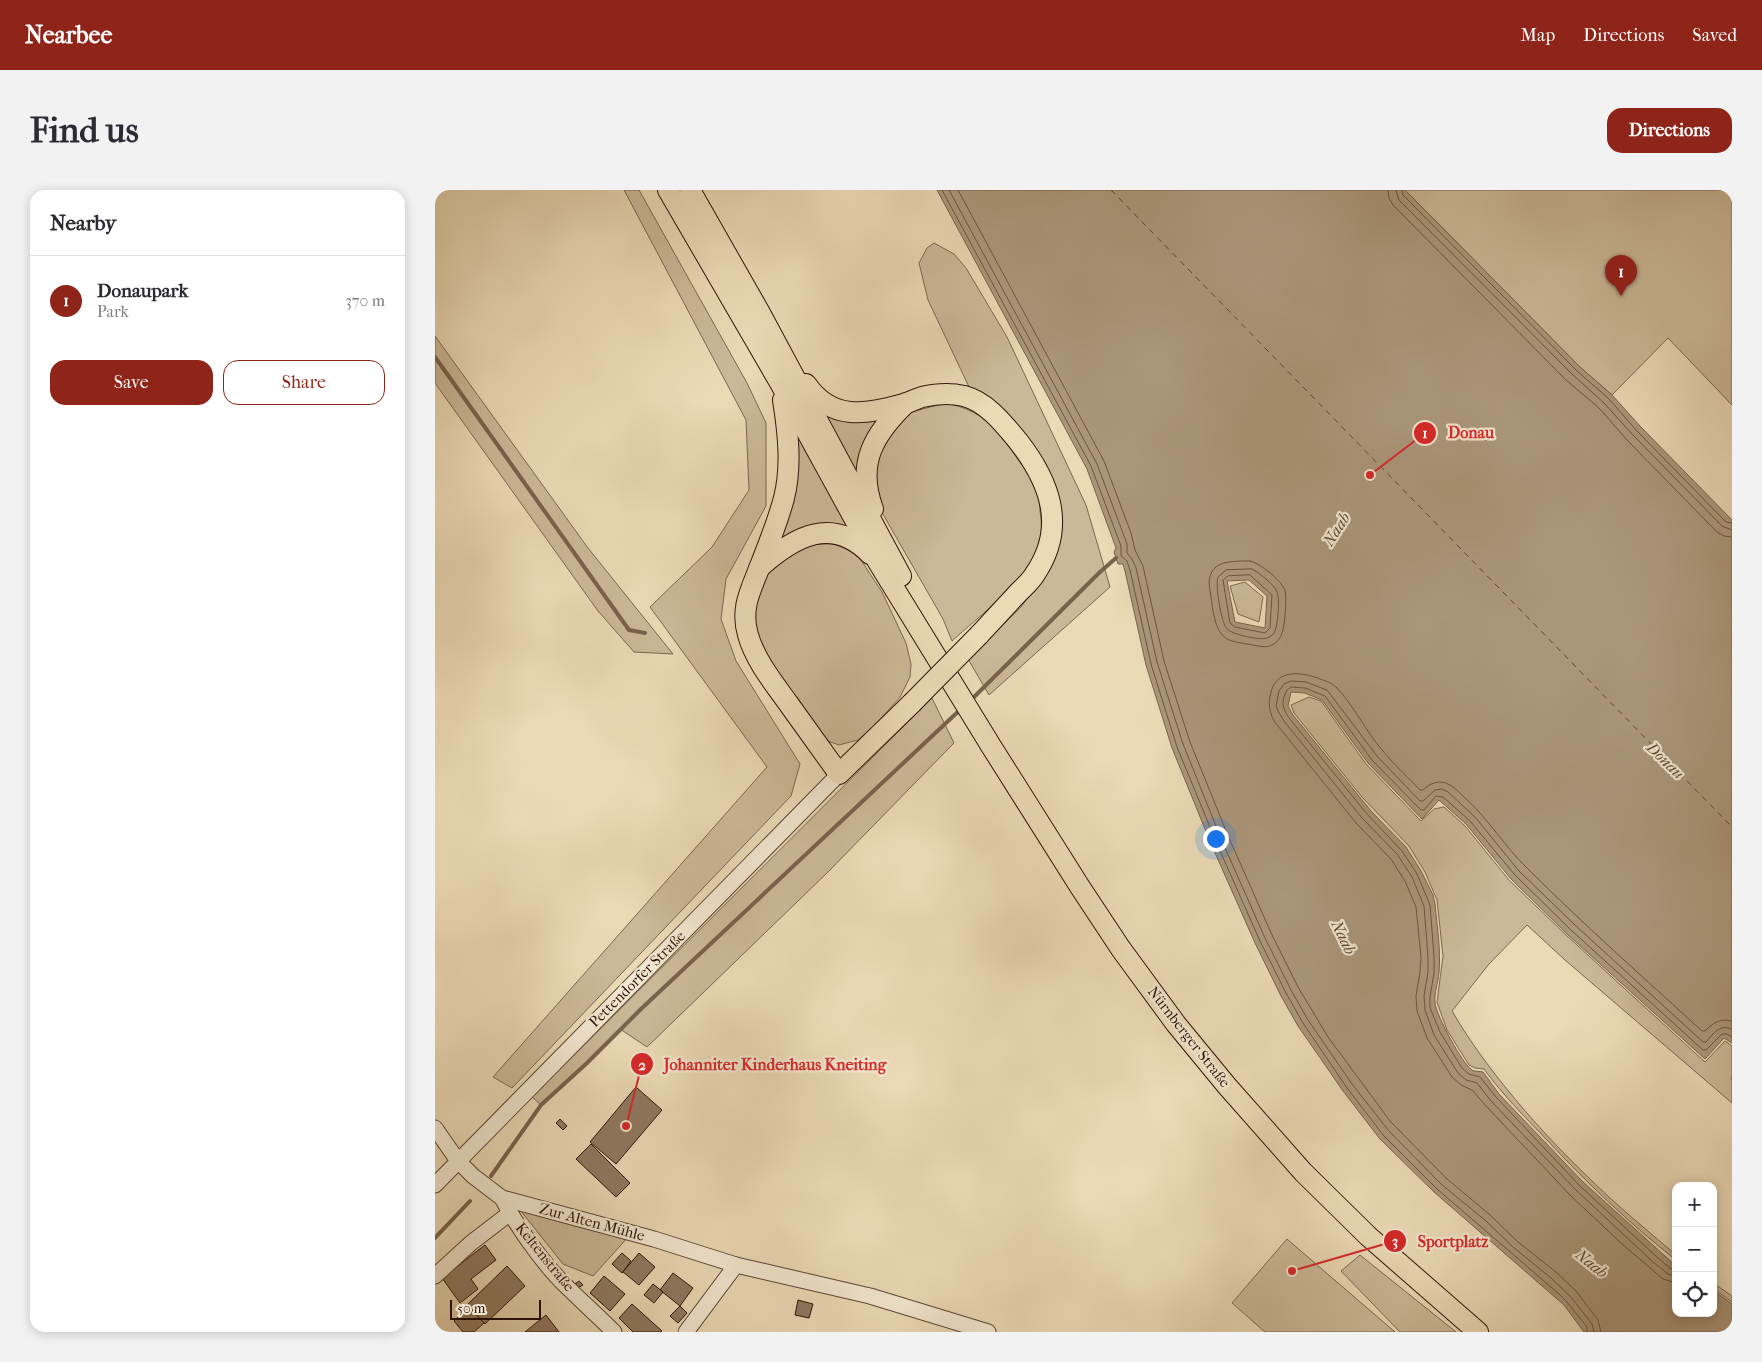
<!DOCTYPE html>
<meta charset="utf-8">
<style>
body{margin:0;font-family:"IM FELL French Canon",serif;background:#f2f2f3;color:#2b2b33}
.controls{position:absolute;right:15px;bottom:15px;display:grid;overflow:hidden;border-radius:10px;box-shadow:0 2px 12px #0003}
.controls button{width:45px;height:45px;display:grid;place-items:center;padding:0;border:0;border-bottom:1px solid #e1e1e2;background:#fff;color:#2b2b33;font:25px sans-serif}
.scale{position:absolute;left:15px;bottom:12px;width:91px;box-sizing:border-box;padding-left:5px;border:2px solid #2e1306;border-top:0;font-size:14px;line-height:18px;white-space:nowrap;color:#2e1306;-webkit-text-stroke:4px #f2e7d0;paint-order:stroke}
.you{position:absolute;left:780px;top:648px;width:18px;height:18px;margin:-12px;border:4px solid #fff;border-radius:50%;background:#1a73e8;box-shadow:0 0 0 8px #1a73e833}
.badge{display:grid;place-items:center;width:32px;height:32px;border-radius:50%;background:#8f2418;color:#fff;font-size:16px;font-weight:700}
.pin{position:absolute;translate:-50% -41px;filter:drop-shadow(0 1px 2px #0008)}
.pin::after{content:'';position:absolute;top:26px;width:18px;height:15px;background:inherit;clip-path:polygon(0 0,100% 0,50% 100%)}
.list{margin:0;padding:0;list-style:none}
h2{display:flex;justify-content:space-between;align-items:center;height:65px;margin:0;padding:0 20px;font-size:21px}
h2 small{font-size:16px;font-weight:400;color:#7c7c81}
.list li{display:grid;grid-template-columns:32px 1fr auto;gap:15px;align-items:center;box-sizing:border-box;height:90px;padding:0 20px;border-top:1px solid #e1e1e2}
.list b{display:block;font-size:19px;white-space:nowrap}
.list p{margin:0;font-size:16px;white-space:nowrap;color:#7c7c81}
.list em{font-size:16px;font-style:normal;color:#7c7c81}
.actions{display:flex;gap:10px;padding:15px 20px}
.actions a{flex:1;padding:11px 0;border:1px solid #8f2418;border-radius:15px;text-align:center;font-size:18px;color:#8f2418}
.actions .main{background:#8f2418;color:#fff}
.icon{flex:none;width:28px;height:28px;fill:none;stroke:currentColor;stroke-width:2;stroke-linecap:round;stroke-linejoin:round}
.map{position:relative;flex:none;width:1297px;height:1142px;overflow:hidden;border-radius:15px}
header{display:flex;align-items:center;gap:30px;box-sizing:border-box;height:70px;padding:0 25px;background:#8f2418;color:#fff}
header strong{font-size:24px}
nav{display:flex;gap:28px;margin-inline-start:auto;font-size:18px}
.intro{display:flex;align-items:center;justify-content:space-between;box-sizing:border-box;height:120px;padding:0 30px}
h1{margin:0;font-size:35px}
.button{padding:12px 22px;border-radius:15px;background:#8f2418;color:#fff;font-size:18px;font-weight:700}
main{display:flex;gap:30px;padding:0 30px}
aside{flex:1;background:#fff;border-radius:15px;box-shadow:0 2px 12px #0003}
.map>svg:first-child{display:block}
</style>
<header>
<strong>Nearbee</strong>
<nav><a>Map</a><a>Directions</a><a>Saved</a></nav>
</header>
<div class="intro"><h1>Find us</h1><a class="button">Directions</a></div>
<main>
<aside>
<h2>Nearby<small></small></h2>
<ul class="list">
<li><span class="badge">1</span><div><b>Donaupark</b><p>Park</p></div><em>370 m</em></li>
</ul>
<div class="actions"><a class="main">Save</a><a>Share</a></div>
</aside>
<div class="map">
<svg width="1297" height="1142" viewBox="0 0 1297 1142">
<rect width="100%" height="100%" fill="#ebdab6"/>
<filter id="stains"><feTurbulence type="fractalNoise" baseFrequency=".004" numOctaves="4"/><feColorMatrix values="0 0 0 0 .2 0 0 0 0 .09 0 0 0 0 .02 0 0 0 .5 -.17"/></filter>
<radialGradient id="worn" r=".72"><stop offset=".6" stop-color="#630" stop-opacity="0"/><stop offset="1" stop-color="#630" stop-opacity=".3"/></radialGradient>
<g fill="#cbb898" stroke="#7c664f">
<path d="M189 0H204L312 193 331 233V316L291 389 286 429 301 471 365 574 356 606 77 898 58 887 332 577 215 417 277 357 314 300 311 230Z"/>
<path d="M970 0H1297V215L1233 148 1177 205 1145 177Z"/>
<path d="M499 53 519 64 531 78 572 147 651 315 675 397 554 505 533 469 586 417 607 389 624 345 585 239 534 197 493 110 484 73 492 58Z"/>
<path d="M0 146 153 358 238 464 199 462 163 421 0 193Z"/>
<path d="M511 213C547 221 559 235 579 264 587 275 596 287 602 299 605 305 604 314 605 321 607 332 607 345 604 356 594 388 542 428 517 451L508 429 441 312 440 269 445 252 472 223Z"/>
<path d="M387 221 452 222 422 291Z"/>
<path d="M360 237 415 338 339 356Z"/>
<path d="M373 351 411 353 422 364 447 402 471 453 476 474 475 487 465 507 439 536 423 550 404 555 390 550 343 486 322 446 319 428 321 406 331 382Z"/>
<path d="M810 392 828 407 824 432 803 424 795 396Z"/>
<path d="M874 507 886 511 931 574 986 631 999 619 1009 617 1030 636 1074 690 1131 745 1270 872 1290 851 1297 856V886L1296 888 1297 891V913L1130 770 1092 735 1054 774 1017 821C1052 881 1105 941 1155 989 1182 1016 1212 1040 1241 1065V1070C1194 1033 1151 992 1110 948 1089 926 1067 904 1049 879L1040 878 1034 875 1012 840 1002 812 1008 766 1002 710 990 682 974 656 927 607 859 523 856 515Z"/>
<path d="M497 508 519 553 393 682 212 857 185 839 152 873 106 915 97 907Z"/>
<path d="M82 1016 195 1045 158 1086 128 1074Z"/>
<path d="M852 1049 960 1142H830L797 1113Z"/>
<path d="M925 1065 1021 1142H965L906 1081Z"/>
<path d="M1278 1093 1297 1106V1112L1278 1098Z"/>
</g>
<path fill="#ab967a" stroke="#79624c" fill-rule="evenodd" d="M502 0H970L1145 177 1177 205 1205 236 1297 330V853L1289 848 1270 869 1132 744 1076 689 1031 634 1004 610 987 629 933 573 887 510 870 503 856 502 853 516 858 525 936 621 971 657 986 681 998 705 1000 714C1002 736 1006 760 1004 783 1003 793 999 803 1000 813 1001 825 1028 875 1037 880 1040 882 1044 881 1048 882L1064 904 1148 992 1241 1076V1123H1278V1100L1297 1114V1142H1149L1129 1115 1121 1108 999 1002 945 949 908 901 863 836 846 806 820 753 777 656 737 558 711 475 690 381 688 374H683L679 362 681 358 652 279ZM814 390 832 406 830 438 800 432 792 391Z"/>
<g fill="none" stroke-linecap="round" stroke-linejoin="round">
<g stroke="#6c5440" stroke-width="1">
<path d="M507 0 656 276 686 356V366L692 371 695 380 716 474 742 557 782 654 825 751 851 803 868 833 912 898 949 946 1002 999 1124 1104 1132 1112 1152 1137V1142"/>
<path d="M514 0 662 274 692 354V363L697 369 701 378 722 472 748 554 787 651 830 748 856 800 873 830 917 894 954 941 1006 994 1051 1031 1078 1057 1116 1088 1136 1107 1157 1134 1159 1142"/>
<path d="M523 0 669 271 696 343 700 360 708 376 729 471 755 552 794 648 837 745 863 797 893 847 955 931 1011 988 1055 1025 1083 1052 1121 1082 1141 1101 1163 1130 1166 1142"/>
<path d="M953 0 954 8 958 15 1131 190 1164 218 1192 250 1282 342 1289 346 1297 347"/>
<path d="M961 0 964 10 1137 184 1169 213 1197 244 1287 336 1297 340"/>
<path d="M967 0 968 5 1141 180 1174 209 1201 240 1291 332 1297 333"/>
<path d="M815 371C825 373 846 390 850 400 852 408 850 438 846 446 844 450 840 454 835 456 828 458 820 455 812 454 806 453 799 452 794 450 778 443 778 416 775 401 770 371 792 371 815 371Z"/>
<path d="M817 379C823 382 840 395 842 402 845 408 843 434 840 441 839 444 836 447 832 448 826 451 796 444 792 439 786 433 780 394 783 387L791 380Z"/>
<path d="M815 385 837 405 835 438 830 443 800 437 795 433 788 390 793 386Z"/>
<path d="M1241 1079H1236L1223 1068 1145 996 1061 907 1045 887 1034 884 1027 878 1005 842 995 818V807L999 783V766L995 715 982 684 967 661 932 624 854 528C847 518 846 511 852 500L856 497 870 498 890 506 937 570 986 620H989L1001 606 1008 607 1035 631 1080 685 1136 740 1268 860H1271L1287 844H1292L1297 847"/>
<path d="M1241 1086 1233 1084 1218 1072 1141 1000 1056 911 1042 893 1031 890 1023 883 999 845 990 820 989 806 993 782V767L989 716 977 687 962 664 927 628 849 531 843 521 841 516 844 501 849 494 856 491 871 492 892 500 942 566 985 611H988L1000 600 1007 599 1013 602 1040 627 1084 681 1140 735 1268 852H1271C1279 843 1284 834 1297 839"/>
<path d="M1241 1093 1228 1089 1186 1053 1135 1005 1051 916 1037 900 1026 895 1017 887 992 848 982 821 981 806 985 782 986 767 981 717 970 691 956 669 921 633 839 531C834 521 833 513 836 502 842 479 865 482 883 488 889 491 896 492 901 497 918 514 931 542 948 561 959 575 973 587 985 600H988C995 593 1005 589 1015 595 1020 598 1025 603 1029 607 1053 628 1069 656 1092 678 1148 734 1208 787 1267 841H1270C1278 833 1285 828 1297 831"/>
</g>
<g stroke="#79624c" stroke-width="4">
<path d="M0 167 194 440 210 443"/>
<path d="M536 510 665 382 681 368"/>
<path d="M56 986 106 915 152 873 206 819 527 518"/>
<path d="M0 1048 35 1011"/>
</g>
<path stroke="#604734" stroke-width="1" stroke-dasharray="6 5" stroke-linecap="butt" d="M676 0 1297 637"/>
</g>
<g fill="#907a62" stroke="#2e1306">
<path d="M201 897 227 920 181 974 155 952Z"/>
<path d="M125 929 132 936 128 940 121 933Z"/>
<path d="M156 954 195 993 181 1007 141 969Z"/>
<path d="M50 1055 61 1070 36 1089 43 1099 25 1113 7 1088Z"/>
<path d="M187 1063 196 1071 187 1083 177 1074Z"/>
<path d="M204 1063 220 1077 204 1095 188 1082Z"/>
<path d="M72 1076 90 1096 50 1134 32 1115Z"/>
<path d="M238 1083 258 1098 245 1116 225 1100Z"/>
<path d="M169 1086 190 1104 175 1121 155 1103Z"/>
<path d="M144 1091 148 1095 143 1098 140 1094Z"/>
<path d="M218 1094 228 1102 219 1113 209 1105Z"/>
<path d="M363 1110 378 1114 374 1128 360 1125Z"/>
<path d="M197 1114 227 1141 225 1142H198L184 1128Z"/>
<path d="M245 1116 252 1123 243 1133 235 1126Z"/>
<path d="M34 1117 49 1133 39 1142H28L19 1131Z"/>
<path d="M111 1125 124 1142H90Z"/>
</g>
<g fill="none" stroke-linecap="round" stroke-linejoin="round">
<defs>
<g id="minor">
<path d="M0 938 23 971 38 986 67 1008 219 1049 301 1075 435 1106 553 1142"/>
<path d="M0 995 404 584"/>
<path d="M67 1008C81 1035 105 1069 126 1091 143 1108 162 1125 179 1142"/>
<path d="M0 1086 36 1053 75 1023"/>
<path d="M251 1142 301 1075"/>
</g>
<g id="major">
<path d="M233 0 345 193 443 372 556 556 645 697 686 759 741 834 792 896 868 982 933 1046 1043 1142"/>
<path d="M255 0 325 123 466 386"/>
<path d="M371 194C397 232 431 224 469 214 475 212 481 209 487 207 500 204 516 203 529 206 552 212 569 234 583 251 615 292 632 337 600 384 596 391 589 397 583 403 570 417 557 431 544 445"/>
<path d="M348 210C353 242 357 276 349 308 343 331 334 353 325 376 316 400 305 418 313 445 320 470 338 492 353 513 370 537 387 560 404 584L477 513"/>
<path d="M438 319C421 273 439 244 471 213"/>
<path d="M325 377C359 347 397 325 435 364"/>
</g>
</defs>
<use href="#minor" stroke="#5d4532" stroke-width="17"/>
<use href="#major" stroke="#2e1306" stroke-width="22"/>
<use href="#minor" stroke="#f2e7d0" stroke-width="15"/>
<use href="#major" stroke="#ebdab6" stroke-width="20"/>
<defs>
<path id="major-bridge" d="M477 513 544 445"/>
</defs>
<use href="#major-bridge" stroke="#2e1306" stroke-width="22" stroke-linecap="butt"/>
<use href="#major-bridge" stroke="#ebdab6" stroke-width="20"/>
</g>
<g text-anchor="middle" stroke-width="4.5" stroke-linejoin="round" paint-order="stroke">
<g font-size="15" fill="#2e1306" stroke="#f2e7d0">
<text transform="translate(202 789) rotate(-45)" y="5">Pettendorfer Straße</text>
<text transform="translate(754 847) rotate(52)" y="5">Nürnberger Straße</text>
<text transform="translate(157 1032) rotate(15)" y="5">Zur Alten Mühle</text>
<text transform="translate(110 1067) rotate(51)" y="5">Keltenstraße</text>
</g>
<g font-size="16" font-style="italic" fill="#604734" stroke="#f2e7d0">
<text transform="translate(901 339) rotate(-57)" y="6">Naab</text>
<text transform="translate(1231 570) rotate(44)" y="6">Donau</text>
<text transform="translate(909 747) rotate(65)" y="6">Naab</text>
<text transform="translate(1157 1073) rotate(39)" y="6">Naab</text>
</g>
</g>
<path fill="none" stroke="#d62828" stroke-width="2" d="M935 285L990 243M191 936L207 874M857 1081L960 1051"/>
<g fill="#d62828" stroke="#f2e7d0" stroke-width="2">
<circle cx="935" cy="285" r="5"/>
<circle cx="191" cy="936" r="5"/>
<circle cx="857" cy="1081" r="5"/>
<circle cx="990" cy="243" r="12"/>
<circle cx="207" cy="874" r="12"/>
<circle cx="960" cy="1051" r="12"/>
</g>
<g font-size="15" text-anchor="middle" font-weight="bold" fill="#fff">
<text x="990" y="248">1</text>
<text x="207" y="880">2</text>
<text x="960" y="1056">3</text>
</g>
<g font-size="16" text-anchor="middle" font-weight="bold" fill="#d62828" stroke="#f2e7d0" stroke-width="4.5" stroke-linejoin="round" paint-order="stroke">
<text x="1036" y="248">Donau</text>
<text x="340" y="880">Johanniter Kinderhaus Kneiting</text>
<text x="1018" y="1057">Sportplatz</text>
</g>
<rect width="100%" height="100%" filter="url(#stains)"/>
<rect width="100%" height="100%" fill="url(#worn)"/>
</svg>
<div class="controls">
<button>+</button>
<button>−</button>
<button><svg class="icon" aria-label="locate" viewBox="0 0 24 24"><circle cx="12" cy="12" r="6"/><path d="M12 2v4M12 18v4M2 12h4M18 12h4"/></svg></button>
</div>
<div class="scale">50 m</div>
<div class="you"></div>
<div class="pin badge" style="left:1186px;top:106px">1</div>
</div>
</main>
